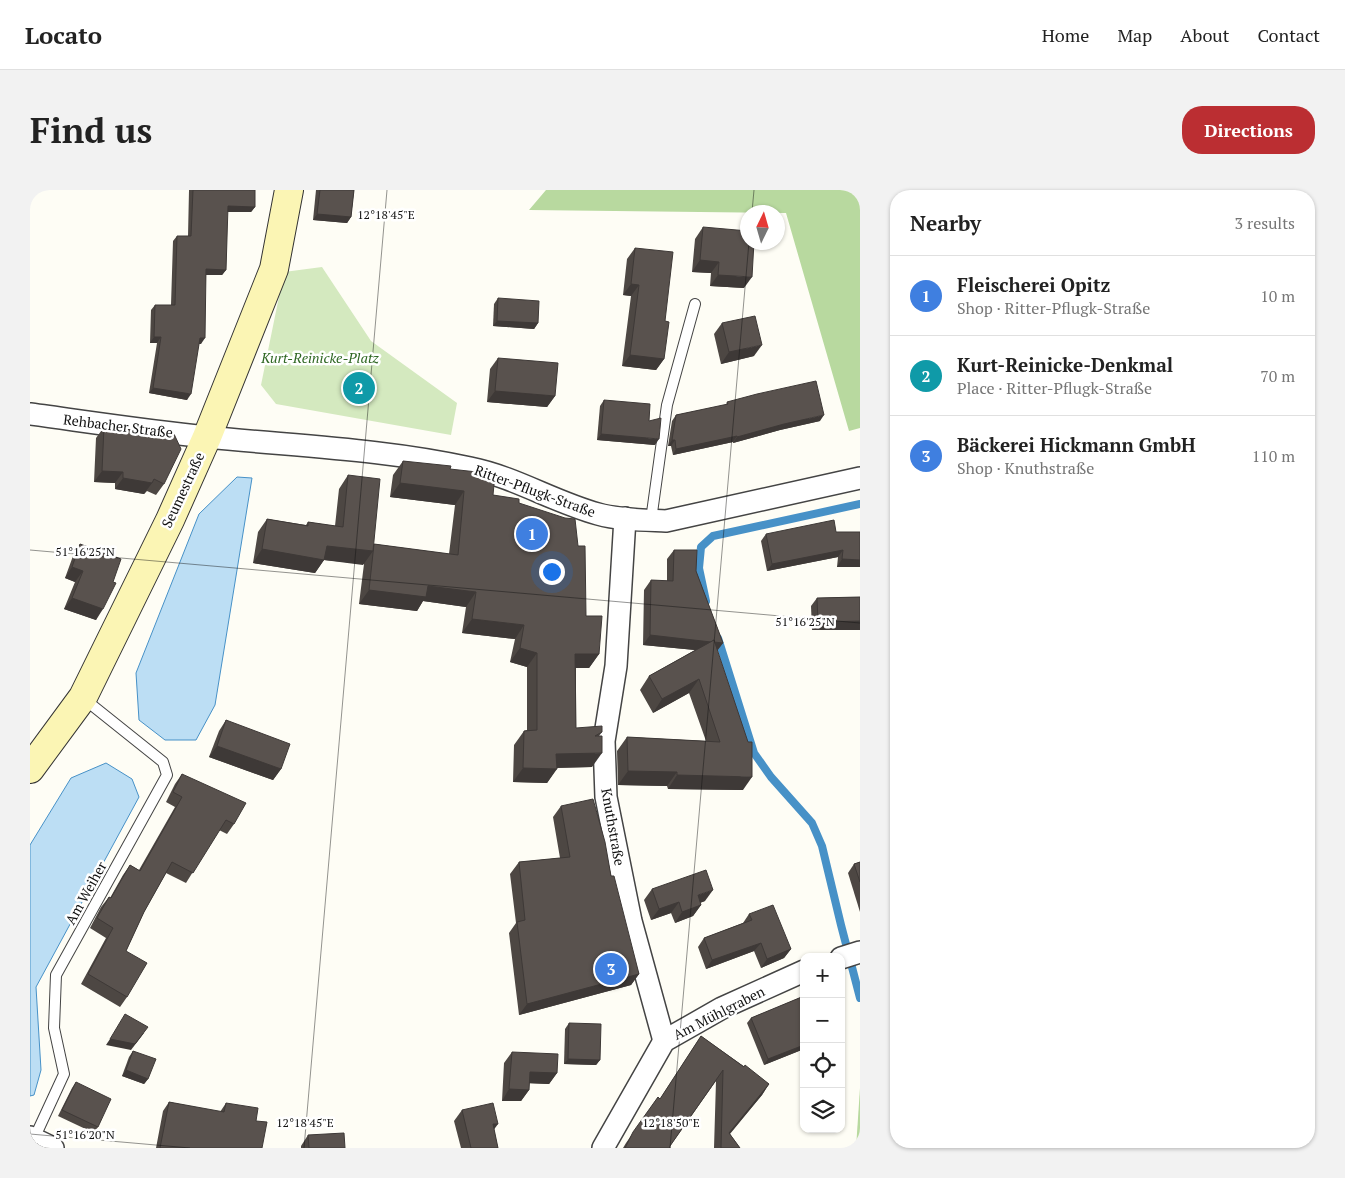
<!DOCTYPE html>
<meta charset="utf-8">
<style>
body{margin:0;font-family:"PT Serif",serif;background:#f2f2f2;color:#222}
.controls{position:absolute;right:15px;bottom:15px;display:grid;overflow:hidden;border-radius:10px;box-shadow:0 1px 4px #0004}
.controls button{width:45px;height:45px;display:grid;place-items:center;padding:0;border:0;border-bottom:1px solid #e0e0e0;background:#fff;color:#222;font:25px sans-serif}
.compass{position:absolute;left:710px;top:15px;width:45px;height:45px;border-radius:50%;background:#fff;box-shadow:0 1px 4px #0004;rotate:5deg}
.you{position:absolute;left:521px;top:381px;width:18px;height:18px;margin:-12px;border:4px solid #fff;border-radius:50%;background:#1a73e8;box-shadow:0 0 0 8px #1a73e833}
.badge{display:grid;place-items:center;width:32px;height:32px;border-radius:50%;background:#bb2e32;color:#fff;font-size:16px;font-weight:700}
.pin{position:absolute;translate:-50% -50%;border:2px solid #fff;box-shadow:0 1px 5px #0006}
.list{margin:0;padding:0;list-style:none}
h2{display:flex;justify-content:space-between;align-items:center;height:65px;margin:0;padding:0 20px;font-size:21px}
h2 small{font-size:16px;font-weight:400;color:#767676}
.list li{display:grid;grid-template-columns:32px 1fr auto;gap:15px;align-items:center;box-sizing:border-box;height:80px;padding:0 20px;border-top:1px solid #e0e0e0}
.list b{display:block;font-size:19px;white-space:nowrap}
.list p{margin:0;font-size:16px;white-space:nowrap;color:#767676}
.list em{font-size:16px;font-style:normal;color:#767676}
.icon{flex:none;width:28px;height:28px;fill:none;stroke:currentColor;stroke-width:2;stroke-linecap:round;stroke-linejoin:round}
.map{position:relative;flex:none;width:830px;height:958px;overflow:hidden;border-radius:20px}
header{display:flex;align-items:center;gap:30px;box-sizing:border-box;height:70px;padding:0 25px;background:#fff;border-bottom:1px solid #e0e0e0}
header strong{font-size:24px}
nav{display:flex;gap:28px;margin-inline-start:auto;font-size:18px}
.intro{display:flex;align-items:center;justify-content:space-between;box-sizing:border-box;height:120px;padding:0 30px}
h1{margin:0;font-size:35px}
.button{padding:12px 22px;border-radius:20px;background:#bb2e32;color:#fff;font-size:18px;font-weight:700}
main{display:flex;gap:30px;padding:0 30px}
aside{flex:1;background:#fff;border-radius:20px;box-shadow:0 1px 4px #0004}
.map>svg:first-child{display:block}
</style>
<header>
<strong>Locato</strong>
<nav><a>Home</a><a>Map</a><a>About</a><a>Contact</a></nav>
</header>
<div class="intro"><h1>Find us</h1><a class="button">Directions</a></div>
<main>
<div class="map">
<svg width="830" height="958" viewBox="0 0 830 958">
<rect width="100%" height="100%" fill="#fefdf5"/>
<path fill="#d4e9bf" d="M292 77 341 151 427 213 421 245 246 214 231 195 254 82Z"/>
<g fill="#b8d99f">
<path d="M516 0H830V238L819 241 756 23 499 20Z"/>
<path d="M830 898V958H826Z"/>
</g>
<g fill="#bcdef4" stroke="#4791c7">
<path d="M207 287 222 288 185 515 166 550H135L109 530 106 483 169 324Z"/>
<path d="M76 573 102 589 109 607 6 797 11 880 4 905 0 906V655L41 588Z"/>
</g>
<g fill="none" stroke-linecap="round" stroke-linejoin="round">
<g stroke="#4791c7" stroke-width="8">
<path d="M676 411 669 378 671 357 683 346 830 314"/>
<path d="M688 448 724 563 741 587 782 633 792 656 811 735 830 808"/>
</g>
<defs>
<g id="lane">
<path d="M621 330 637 215 665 114"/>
<path d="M4 949 34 884 24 838 26 785 137 585 133 572 53 508"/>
</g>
<g id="street">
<path d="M0 224C59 232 118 241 177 247 264 256 354 259 440 278 485 287 524 312 568 324 589 330 614 330 636 331L830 288"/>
<path d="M595 328 586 476 574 551 576 607 601 731 634 851"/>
<path d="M811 768 830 762"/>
<path d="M0 947 23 958"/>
<path d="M573 958 634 851 692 818 774 781"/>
</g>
<path id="secondary" d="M0 579 53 507 140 330 177 247 244 79 259 0"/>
</defs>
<use href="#lane" stroke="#444" stroke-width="12"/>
<use href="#street" stroke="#444" stroke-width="24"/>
<use href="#secondary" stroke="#333" stroke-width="30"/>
<use href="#lane" stroke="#fff" stroke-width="10"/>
<use href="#street" stroke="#fff" stroke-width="21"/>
<use href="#secondary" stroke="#fbf5b4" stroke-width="28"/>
</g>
<g fill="#4d4743">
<path d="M159 0H225V17L221 22H197L196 80 192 85H176L171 154H169L157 210 119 203 127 153H120L121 120 125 115H141L143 51 147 46H158Z"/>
<path d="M286 0H324L321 27 317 33 283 30Z"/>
<path d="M673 37 714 98 680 96 681 83 662 82 665 49Z"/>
<path d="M605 58 635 131 634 169 626 180 592 176 601 106 593 105 597 69Z"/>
<path d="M468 108 508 133 504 139 463 136 464 114Z"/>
<path d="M692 133 724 166 691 174 684 144Z"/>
<path d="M468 168 525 206 517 217 457 212 460 179Z"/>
<path d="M574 210 625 255 567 250 570 216Z"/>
<path d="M697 212 790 231 750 240 703 253V252L643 265 641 256H638L642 231 646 225 696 215Z"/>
<path d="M74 237 134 294 126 305 117 301 114 304 85 299V293L64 292 66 248Z"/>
<path d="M373 271 420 279 463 305 489 313 556 426 569 464 559 478H546V538L572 542 569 546 562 577 527 578 517 593 483 592 484 555 494 541 497 540V477L480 472 485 449 432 443 436 417 393 411 387 421 329 414 334 374 294 370 285 383 223 373 228 342 237 329 276 335 278 332 305 336 309 299 318 285 343 356 344 354 419 364 425 315 360 307 363 285Z"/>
<path d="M806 342H830V377H807L808 367 737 381 731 351 736 344Z"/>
<path d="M50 354 83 392 66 430 34 419 45 392 35 388 43 366Z"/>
<path d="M644 360 666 381 693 453 687 461 713 600 638 599 637 596 588 595 587 561 597 547 676 551 659 503 623 523 610 500 619 486 665 460 613 455 614 400 621 390 637 391V369Z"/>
<path d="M830 407V440H782L781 416 787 408Z"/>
<path d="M196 530 251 579 243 590 179 567 189 541Z"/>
<path d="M152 584 204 634 197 644 189 640 156 693 136 683 114 722 96 761 97 807 90 817 51 794 76 748 60 738 71 717 79 707 80 708 93 685 100 675 109 680 145 617 136 612 145 594Z"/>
<path d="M531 616 581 686 609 784 601 795 489 825 479 743 486 733 480 684 489 672 530 668 523 627Z"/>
<path d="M830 672V722L818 683 824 674Z"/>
<path d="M622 699 675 711 670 713 671 715 663 726 645 733 641 723 621 730 614 710Z"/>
<path d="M719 724 761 759 754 768 731 778 724 761 676 779 668 757 674 748 713 733Z"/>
<path d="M774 806V859L734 875 717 833 721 828Z"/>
<path d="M539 833 570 870 566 875 534 874 535 839Z"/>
<path d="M671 846 739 894 732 905 700 944 710 958H684L686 891 640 956V958H593L596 953 628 907 630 909Z"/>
<path d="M103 861 118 889 114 894 92 886 99 867Z"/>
<path d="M482 862 527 883 519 894 499 893V900L491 911H472L474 873Z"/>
<path d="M46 892 68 937 64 943 28 926 42 898Z"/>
<path d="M139 912 190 922 196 913 226 931 232 958H126L133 921Z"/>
<path d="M432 920 464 940 468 958H431L424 931Z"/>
<path d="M278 945 315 958H271V956Z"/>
</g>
<g fill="#3e3937">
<path d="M198 16 225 17 221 22H194Z"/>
<path d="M287 24 321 27 317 33 283 30Z"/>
<path d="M670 70 689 72 681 83 662 82Z"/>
<path d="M176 79 196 80 192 85H172Z"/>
<path d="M688 85 722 87 714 98 680 96Z"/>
<path d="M601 94 609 95 601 106 593 105Z"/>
<path d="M467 131 508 133 504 139 463 136Z"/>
<path d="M124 147H131L127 153H120Z"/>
<path d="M170 148H175L171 154H166Z"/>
<path d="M732 155 724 166 691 174 699 162Z"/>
<path d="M600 165 634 169 626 180 592 176Z"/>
<path d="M123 198 161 204 157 210 119 203Z"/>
<path d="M465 201 525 206 517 217 457 212Z"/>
<path d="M794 225 790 231 750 240 703 253 707 247 754 234Z"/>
<path d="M571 244 629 249 625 255 567 250Z"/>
<path d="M707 246 703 252 643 265 646 259Z"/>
<path d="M642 250H645L641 256H638Z"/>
<path d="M72 281 93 282 85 293 64 292Z"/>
<path d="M93 288 122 293 114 304 85 299Z"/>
<path d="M370 293 434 301 425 315 360 307Z"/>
<path d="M297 356 343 361 333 375 294 370 285 383 223 373 232 359Z"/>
<path d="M813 360 808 367 737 381 742 374Z"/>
<path d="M812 369 830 370V377H807Z"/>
<path d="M42 377 53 381 45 392 35 388Z"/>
<path d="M398 396 446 402 436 417 393 411 387 421 329 414 339 400Z"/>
<path d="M42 408 73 419 66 430 34 419Z"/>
<path d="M442 429 494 435 485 449 432 443Z"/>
<path d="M830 431V440H782L788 432Z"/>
<path d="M620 445 693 453 686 462 613 455Z"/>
<path d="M490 458 507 463 497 477 480 472Z"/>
<path d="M545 464H569L559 478H536Z"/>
<path d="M669 489 659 503 623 523 632 509Z"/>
<path d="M187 556 251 579 243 590 179 567Z"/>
<path d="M572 563 562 577 516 578 526 564Z"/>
<path d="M493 578 527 579 517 593 483 592Z"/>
<path d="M598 581 647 582 637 596 588 595Z"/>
<path d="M647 585 722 587 713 600 638 599Z"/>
<path d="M683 700 675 711 660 716 668 705Z"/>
<path d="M649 712 641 723 621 730 629 719Z"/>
<path d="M671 715 663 726 645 733 652 722Z"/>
<path d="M731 753 724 761 676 779 682 770Z"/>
<path d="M761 759 754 768 731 778 737 769Z"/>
<path d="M609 784 601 795 489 825 497 814Z"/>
<path d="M114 843 101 860 76 855 80 849Z"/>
<path d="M774 855V859L734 875 738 869Z"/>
<path d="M538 869 570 870 566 875 534 874Z"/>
<path d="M96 880 118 889 114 894 92 886Z"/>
<path d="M500 882 527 883 519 894 492 893Z"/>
<path d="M739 894 732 905 691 954 699 943Z"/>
<path d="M479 899 499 900 491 911H472Z"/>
<path d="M463 934H468L460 945Z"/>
</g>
<g fill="#59524e" stroke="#3e3937">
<path d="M163 0H225V17L198 16 196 80 176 79 175 148H170L161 204 123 198 131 147H124L125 115H145L147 46H161Z"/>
<path d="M290 0H324L321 27 287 24Z"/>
<path d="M673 37 718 41V52H724L722 87 688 85 689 72 670 70Z"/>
<path d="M605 58 643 62 635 131 639 132 634 169 600 165 609 95 601 94Z"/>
<path d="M468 108 509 111 508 133 467 131Z"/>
<path d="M725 126 732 155 699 162 692 133Z"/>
<path d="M468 168 528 173 525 206 465 201Z"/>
<path d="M786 191 794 225 754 234 707 247V246L646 259 645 250H642L646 225 698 214 697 212 727 204Z"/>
<path d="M574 210 620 214 619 231 631 228 629 249 571 244Z"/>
<path d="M74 237 144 244 151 259 134 294 124 289 122 293 93 288V282L72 281Z"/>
<path d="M373 271 421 276 420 279 465 284 463 305 489 309V313L535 328 545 329 548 356H555L556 426H572L569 464H545L546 538 572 536V542L565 546H572V563L526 564 527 579 493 578 494 541 507 540V463L490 458 494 435 442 429 446 402 398 396 396 407 339 400 344 354 428 365 434 301 370 293Z"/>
<path d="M318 285 350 289 343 361 297 356 294 370 232 359 237 329 278 336V332L313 337Z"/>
<path d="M804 330 806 342H830V370L812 369 813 360 742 374 736 344Z"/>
<path d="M50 354 91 369 83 392 86 393 73 419 42 408 53 381 42 377Z"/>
<path d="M644 360H667L666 381 693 453 684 452V450L681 452 620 445 621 390 643 391Z"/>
<path d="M830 407V431L788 432 787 408Z"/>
<path d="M684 450 718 552H722V587L647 585V582L598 581 597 547 690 552 669 489 632 509 619 486Z"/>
<path d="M196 530 260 554 251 579 187 556Z"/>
<path d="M152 584 216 613 204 634 196 630 163 683 142 672 114 722 96 761 117 773 97 807 58 784 83 738 67 728 79 707 81 708 100 675 110 681 152 607 143 602Z"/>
<path d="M563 609 575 652 581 686H584L609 784 497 814 487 732 495 730 489 672 540 667 531 616Z"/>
<path d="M830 672V692L824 674Z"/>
<path d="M676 680 683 700 668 705 671 715 652 722 649 712 629 719 622 699Z"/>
<path d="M743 715 761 759 737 769 731 753 682 770 674 748 722 730 719 724Z"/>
<path d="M774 806V855L738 869 721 828Z"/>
<path d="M95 824 118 837 105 854 80 849Z"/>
<path d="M539 833 571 834 570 870 538 869Z"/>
<path d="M671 846 714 877 715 875 739 894 699 943 710 958H691L693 880 640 956V958H595L603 942 628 907 630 909Z"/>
<path d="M103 861 126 869 118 889 96 880Z"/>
<path d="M482 862 528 864 527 883 500 882 499 900 479 899Z"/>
<path d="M46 892 81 909 68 937 32 920Z"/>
<path d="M139 912 194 922 196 913 228 918 226 931 237 932 232 958H130Z"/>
<path d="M463 913 468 934H463L468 958H441L432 920Z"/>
<path d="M314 943 315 958H279L278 945Z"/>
</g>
<path fill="none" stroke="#111" stroke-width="1" stroke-opacity="0.45" d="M722 22 724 0M0 360 830 433M0 944 160 958M274 958 357 0M640 958 719 52"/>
<g text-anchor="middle" stroke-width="5" stroke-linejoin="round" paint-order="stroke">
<g font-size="14" font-style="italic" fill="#2f6723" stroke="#fff">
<text x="290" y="173">Kurt-Reinicke-Platz</text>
</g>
<g font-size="14" fill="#111" stroke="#fff">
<text transform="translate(88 236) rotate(7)" y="5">Rehbacher Straße</text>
<text transform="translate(153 300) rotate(-65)" y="5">Seumestraße</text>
<text transform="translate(505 301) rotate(20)" y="5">Ritter-Pflugk-Straße</text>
<text transform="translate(583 637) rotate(80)" y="5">Knuthstraße</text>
<text transform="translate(56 703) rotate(-61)" y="5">Am Weiher</text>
<text transform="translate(689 823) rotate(-27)" y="5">Am Mühlgraben</text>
</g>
</g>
<g font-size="12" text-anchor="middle" fill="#111" stroke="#fff" stroke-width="5" stroke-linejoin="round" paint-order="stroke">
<text x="356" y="29">12°18'45"E</text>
<text x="55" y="366">51°16'25"N</text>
<text x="775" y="436">51°16'25"N</text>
<text x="275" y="937">12°18'45"E</text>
<text x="641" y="937">12°18'50"E</text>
<text x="55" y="949">51°16'20"N</text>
</g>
</svg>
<div class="controls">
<button>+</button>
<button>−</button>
<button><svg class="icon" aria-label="locate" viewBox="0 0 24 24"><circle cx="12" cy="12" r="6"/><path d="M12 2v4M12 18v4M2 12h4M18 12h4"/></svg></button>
<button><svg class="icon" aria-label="layers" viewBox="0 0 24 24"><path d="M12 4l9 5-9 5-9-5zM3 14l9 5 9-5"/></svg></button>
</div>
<svg class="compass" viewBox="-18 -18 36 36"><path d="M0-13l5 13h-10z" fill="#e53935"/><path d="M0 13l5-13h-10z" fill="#767676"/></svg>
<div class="you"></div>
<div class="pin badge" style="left:502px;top:344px;background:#3f7fe0">1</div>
<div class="pin badge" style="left:329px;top:198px;background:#0f9aa8">2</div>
<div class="pin badge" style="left:581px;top:779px;background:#3f7fe0">3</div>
</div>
<aside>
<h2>Nearby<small>3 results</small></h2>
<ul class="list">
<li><span class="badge" style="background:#3f7fe0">1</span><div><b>Fleischerei Opitz</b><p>Shop · Ritter-Pflugk-Straße</p></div><em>10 m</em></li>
<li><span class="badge" style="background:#0f9aa8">2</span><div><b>Kurt-Reinicke-Denkmal</b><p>Place · Ritter-Pflugk-Straße</p></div><em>70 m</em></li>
<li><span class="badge" style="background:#3f7fe0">3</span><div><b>Bäckerei Hickmann GmbH</b><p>Shop · Knuthstraße</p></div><em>110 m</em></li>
</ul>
</aside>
</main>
